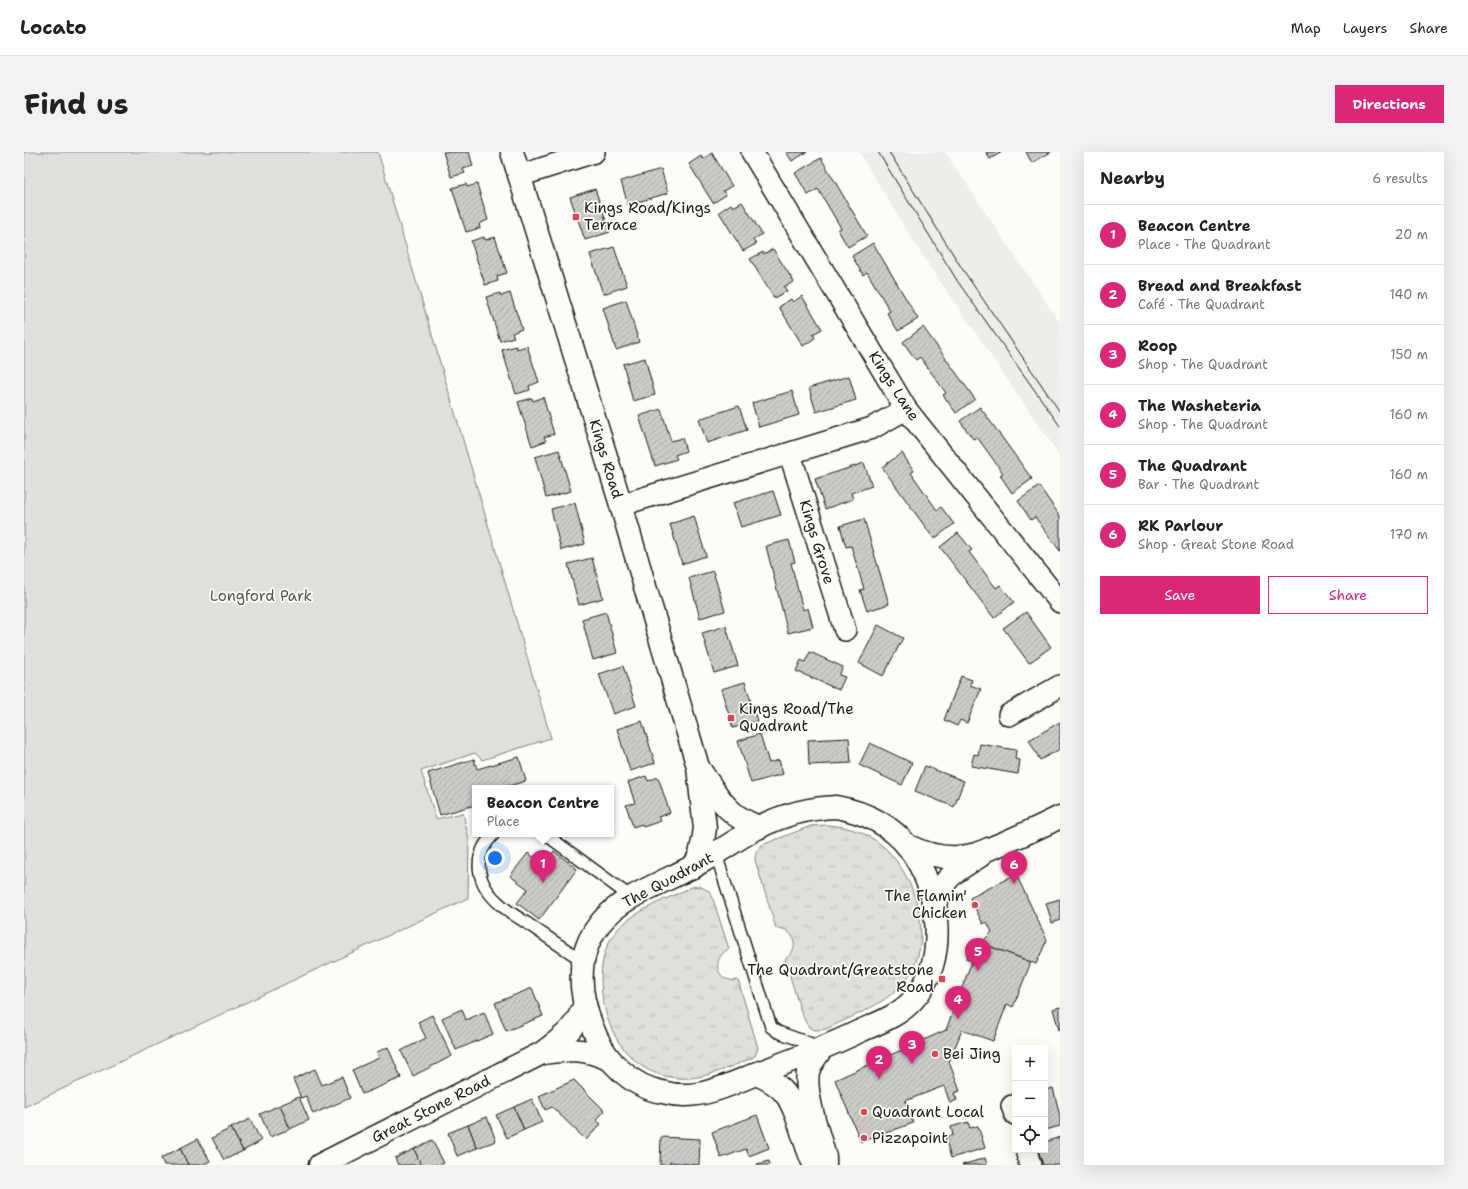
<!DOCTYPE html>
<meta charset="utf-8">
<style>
body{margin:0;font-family:"Shantell Sans",sans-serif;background:#f2f2f2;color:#222}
.controls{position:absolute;right:12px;bottom:12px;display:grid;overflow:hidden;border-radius:0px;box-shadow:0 4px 16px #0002}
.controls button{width:36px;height:36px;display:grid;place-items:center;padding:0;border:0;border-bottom:1px solid #e0e0e0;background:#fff;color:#222;font:20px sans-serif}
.you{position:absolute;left:471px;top:706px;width:14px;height:14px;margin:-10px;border:3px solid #fff;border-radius:50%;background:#1a73e8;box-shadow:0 0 0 6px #1a73e833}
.badge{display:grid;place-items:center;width:26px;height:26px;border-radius:50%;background:#db2777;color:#fff;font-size:13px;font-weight:700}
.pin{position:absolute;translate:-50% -33px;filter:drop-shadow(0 1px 2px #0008)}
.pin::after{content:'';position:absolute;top:21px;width:14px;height:12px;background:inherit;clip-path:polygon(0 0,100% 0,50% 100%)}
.popup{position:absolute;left:448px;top:633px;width:142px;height:52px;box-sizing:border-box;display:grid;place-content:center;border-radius:0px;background:#fff;filter:drop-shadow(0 1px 3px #0005);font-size:13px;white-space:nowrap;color:#767676}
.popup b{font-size:15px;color:#222}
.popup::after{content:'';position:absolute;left:50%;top:100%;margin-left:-8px;border:8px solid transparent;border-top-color:#fff}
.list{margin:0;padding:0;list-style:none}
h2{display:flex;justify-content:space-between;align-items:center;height:52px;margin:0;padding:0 16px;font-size:17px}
h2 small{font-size:13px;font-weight:400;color:#767676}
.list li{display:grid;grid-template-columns:26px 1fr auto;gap:12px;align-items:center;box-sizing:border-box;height:60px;padding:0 16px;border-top:1px solid #e0e0e0}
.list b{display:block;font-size:15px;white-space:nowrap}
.list p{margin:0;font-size:13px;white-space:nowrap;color:#767676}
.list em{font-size:13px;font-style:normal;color:#767676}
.actions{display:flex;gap:8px;padding:12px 16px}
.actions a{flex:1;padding:9px 0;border:1px solid #db2777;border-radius:0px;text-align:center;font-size:14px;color:#db2777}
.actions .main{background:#db2777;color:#fff}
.icon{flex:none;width:22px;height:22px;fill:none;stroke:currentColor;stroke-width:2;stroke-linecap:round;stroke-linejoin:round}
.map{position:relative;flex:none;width:1036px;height:1013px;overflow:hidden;border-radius:0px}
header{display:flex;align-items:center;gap:24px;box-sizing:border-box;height:56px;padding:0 20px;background:#fff;border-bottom:1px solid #e0e0e0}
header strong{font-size:19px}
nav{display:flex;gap:22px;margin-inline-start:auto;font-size:14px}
.intro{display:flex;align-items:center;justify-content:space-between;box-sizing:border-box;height:96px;padding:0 24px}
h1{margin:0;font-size:28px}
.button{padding:10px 18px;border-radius:0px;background:#db2777;color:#fff;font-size:14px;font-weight:700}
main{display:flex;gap:24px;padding:0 24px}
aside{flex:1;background:#fff;border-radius:0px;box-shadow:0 4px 16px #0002}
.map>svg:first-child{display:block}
</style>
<header>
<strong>Locato</strong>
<nav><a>Map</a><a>Layers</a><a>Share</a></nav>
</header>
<div class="intro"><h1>Find us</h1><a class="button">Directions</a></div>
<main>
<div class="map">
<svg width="1036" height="1013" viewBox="0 0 1036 1013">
<defs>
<pattern id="grass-tufts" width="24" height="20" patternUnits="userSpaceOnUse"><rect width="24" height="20" fill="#e0dfdb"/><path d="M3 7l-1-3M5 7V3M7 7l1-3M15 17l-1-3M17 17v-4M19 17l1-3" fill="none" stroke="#c0bfbb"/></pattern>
<pattern id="building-hatch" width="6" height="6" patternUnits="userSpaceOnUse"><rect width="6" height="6" fill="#cccbc8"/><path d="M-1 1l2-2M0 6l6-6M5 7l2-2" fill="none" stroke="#afaeab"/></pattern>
</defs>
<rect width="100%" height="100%" fill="#fdfcf7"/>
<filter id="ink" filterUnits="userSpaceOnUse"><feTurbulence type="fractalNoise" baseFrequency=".025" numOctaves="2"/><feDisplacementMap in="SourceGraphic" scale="8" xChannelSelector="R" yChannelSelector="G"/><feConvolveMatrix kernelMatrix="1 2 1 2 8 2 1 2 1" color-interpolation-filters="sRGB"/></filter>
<g filter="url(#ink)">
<path fill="#eeede9" d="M835 0H921L1036 171V304L896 100Z"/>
<g fill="url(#grass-tufts)" stroke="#7e7e7c">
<path d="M803 673C825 674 847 682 863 698 893 729 911 788 883 826 864 852 830 863 802 877 797 878 791 879 786 876 777 869 766 821 761 807 777 797 771 776 752 776L731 708C731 701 733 698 738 693L787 674Z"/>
<path d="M675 734 685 739 688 744 705 797C687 805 691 832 714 828L734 896 731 904 728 906C698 918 670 933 638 923 626 920 616 914 607 905 576 876 564 806 596 775 614 757 645 746 668 735Z"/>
</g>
<path fill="#e0dfdb" stroke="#7e7e7c" d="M0 0H354L527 586 458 608 451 601 397 619 412 667 439 661 445 688 444 746 0 955Z"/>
<g fill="url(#building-hatch)" stroke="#1c1c1c">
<path d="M419 0H445L449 14 439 17 441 21 427 25Z"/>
<path d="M762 0H783L768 9Z"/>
<path d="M962 0H978L966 7Z"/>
<path d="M1002 0H1027L1008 11Z"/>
<path d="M688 1 708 34 699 39 702 43 689 51 665 12 677 4 679 7Z"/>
<path d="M797 6 843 84 824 95 814 78 817 76 794 37 784 43 771 21Z"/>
<path d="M637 17 644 41 604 53 597 29Z"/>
<path d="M442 32 443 35 453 32 464 68 455 72 456 76 442 80 428 36Z"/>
<path d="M571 37 586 80 561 88 546 45Z"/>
<path d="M718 50 738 82 729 88 732 92 719 99 695 60 707 52 709 55Z"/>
<path d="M460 85 461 88 471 85 483 121 473 124 474 129 461 133 447 89Z"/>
<path d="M849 91 894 167 874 179 863 161 866 159 843 120 839 123 828 104Z"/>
<path d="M590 95 603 134 579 142 566 102Z"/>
<path d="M749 97 770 130 760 135 763 139 750 146 726 107 739 100 740 102Z"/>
<path d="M476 141 477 144 486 141 498 177 488 181 490 185 476 189 462 145Z"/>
<path d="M778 144 798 177 789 182 791 186 779 194 755 155 767 147 769 150Z"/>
<path d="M602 148 615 190 592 198 579 156Z"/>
<path d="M899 175 951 247 932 261 919 243 922 241 896 205 892 208 879 190Z"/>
<path d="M492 194 493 197 503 194 515 230 505 234 506 238 492 242 478 198Z"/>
<path d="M621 206 631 243 609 249 599 212Z"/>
<path d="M825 224 832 248 792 260 785 236Z"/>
<path d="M768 239 775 263 735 275 728 251Z"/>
<path d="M519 245 530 282 520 285 522 289 508 294 494 250 508 246 509 249Z"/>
<path d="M715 254 723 278 683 291 675 267Z"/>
<path d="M956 255 1008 327 988 341 976 323 979 321 953 285 949 287 936 269Z"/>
<path d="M637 257 647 289 658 286 662 299 651 303 653 307 631 314 615 264Z"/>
<path d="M535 298 547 339 522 346 511 305Z"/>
<path d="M878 301 890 319 887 321 913 358 917 355 930 372 910 387 858 315Z"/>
<path d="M840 311 848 334 827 341 829 347 801 357 791 327Z"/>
<path d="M1015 334 1036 364V399L1011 365 1007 368 994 349Z"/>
<path d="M749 339 757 363 717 375 709 351Z"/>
<path d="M551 351 561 392 537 398 527 357Z"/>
<path d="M670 364 682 404 658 412 646 372Z"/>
<path d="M840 367 865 452 843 459 836 438 840 437 827 394 822 395 816 374Z"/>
<path d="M934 381 948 398 945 400 972 436 976 433 990 450 970 466 916 395Z"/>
<path d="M765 388 771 410 767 411 779 458 784 456 789 475 764 481 742 394Z"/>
<path d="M568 406 579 446 555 453 544 412Z"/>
<path d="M689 419 701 459 676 466 665 426Z"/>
<path d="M582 460 593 501 569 508 558 467Z"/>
<path d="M1002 460 1027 495 1005 511 979 476Z"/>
<path d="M854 473 879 486 859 524 835 511Z"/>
<path d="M702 474 714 514 690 521 678 481Z"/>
<path d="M786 500 819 515 815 523 821 525 815 538 772 519 777 508 781 510Z"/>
<path d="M599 514 612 554 589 562 575 522Z"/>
<path d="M937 524 948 528 946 533 957 537 943 571 936 568 933 574 920 568Z"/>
<path d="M721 530 733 569 709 576 697 537Z"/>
<path d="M618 569 631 611 606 619 593 577Z"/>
<path d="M1036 570V597L1016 608 1005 588Z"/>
<path d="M736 582 745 611 755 608 759 622 727 631 714 589Z"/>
<path d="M825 586 827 611 785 613 784 588Z"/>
<path d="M846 591 888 611 878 633 835 613Z"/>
<path d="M956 592 992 598 991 607 996 608 994 622 947 614 950 602 954 603Z"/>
<path d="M495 605 502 629 478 636H451V653L416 663 404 621 450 607 453 617Z"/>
<path d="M901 614 940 629 930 655 891 639Z"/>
<path d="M622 624 624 629 634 625 646 661 634 665 637 669 619 675 618 672 609 675 602 653 611 651 604 630Z"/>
<path d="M530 699 553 717 515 768 493 751 504 737 486 724 504 701 520 713Z"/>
<path d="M992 722 1023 788 1012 812 957 791 968 780 963 770 959 772 946 746Z"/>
<path d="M1036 747V768L1028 771 1022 751Z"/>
<path d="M949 788 1007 810 989 855 983 852 969 889 938 878 925 910 936 939 930 941 933 948 926 951 920 934 881 949 889 971 837 990 811 928 922 878 948 809 942 807Z"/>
<path d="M508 836 519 864 482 879 471 851Z"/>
<path d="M1036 855V878H1035L1029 857Z"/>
<path d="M438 857 442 868 460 860 469 882 432 898 418 866Z"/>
<path d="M408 863 428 904 389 924 377 899 402 886 394 870Z"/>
<path d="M364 895 377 926 338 942 328 918 355 906 353 900Z"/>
<path d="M291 917 298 933 318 925 326 946 289 962 282 944 277 946 269 927Z"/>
<path d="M550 928 581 959 572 968 577 972 562 988 528 955 521 958 515 944Z"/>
<path d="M1029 936 1036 964V974L1021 978V938Z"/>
<path d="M275 945 285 968 266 977 256 953Z"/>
<path d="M508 947 518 970 500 978 490 955Z"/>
<path d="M256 953 266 977 246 985 236 962Z"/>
<path d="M490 955 500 978 483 986 472 963Z"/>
<path d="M733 963 745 996 725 1004 722 997 697 1006 688 980Z"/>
<path d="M463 965 472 989 453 996 444 973Z"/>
<path d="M226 967 237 989 219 999 207 976Z"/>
<path d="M944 970 946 976 954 974 961 996 927 1006 921 985 929 983 927 975Z"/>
<path d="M444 973 453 996 433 1004 424 981Z"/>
<path d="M207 976 219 999 200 1008 188 986Z"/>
<path d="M637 985 676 987 675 1013 646 1010V1013H636Z"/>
<path d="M1036 985V1013H1019L1014 998H1021V990Z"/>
<path d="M174 987 186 1009 178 1013H164L156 996Z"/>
<path d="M408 988 420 1011 415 1013H397L390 997Z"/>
<path d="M156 996 164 1013H140L137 1006Z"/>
<path d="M390 997 397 1013H374L371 1006Z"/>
<path d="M961 1006 963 1013H938Z"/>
<path d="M745 1009 746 1013H734L733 1012Z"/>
</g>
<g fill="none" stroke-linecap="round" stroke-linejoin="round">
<defs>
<g id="lane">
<path d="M470 682C446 705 453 733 477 753 487 762 499 768 510 776 526 787 542 798 558 808"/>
<path d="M521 682 607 745"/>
<path d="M692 702 747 875 754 880 796 895"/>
</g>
<g id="street">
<path d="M728 0 882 257 1036 450"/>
<path d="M495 24 570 0"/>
<path d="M766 302 821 478"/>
<path d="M597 353 848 276 882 257"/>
<path d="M985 563 1036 534"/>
<path d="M988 954 991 962"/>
<path d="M1002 998 1006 1013"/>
</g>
<g id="secondary">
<path d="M488 0 597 353 674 615 681 676 679 689 676 702 670 715"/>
<path d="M676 618C694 644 704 666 736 675"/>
<path d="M812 655C840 660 867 673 885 696 916 737 926 809 888 849 874 864 854 871 836 879 803 895 769 908 734 921 714 929 694 939 673 942 661 944 649 943 638 940 609 935 583 910 572 884 547 829 552 777 608 745 631 732 656 722 679 709 698 698 716 685 735 675 759 663 786 656 812 655Z"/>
<path d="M884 694C905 704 928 709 952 702 960 699 967 696 975 693 996 684 1016 675 1036 665"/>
<path d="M910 757C918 725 929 721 956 704"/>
<path d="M798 896C793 904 786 911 784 920 780 941 795 984 801 1005V1013"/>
<path d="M519 901C547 897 558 896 585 907"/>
<path d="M732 922C742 926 751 931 758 938 773 952 780 993 790 1012"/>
<path d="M296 1013 518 901C539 885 551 878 561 852"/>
</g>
</defs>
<use href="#lane" stroke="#1c1c1c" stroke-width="14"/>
<use href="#street" stroke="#1c1c1c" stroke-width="24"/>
<use href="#secondary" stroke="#1c1c1c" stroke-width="25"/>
<use href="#lane" stroke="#fdfcf7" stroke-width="11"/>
<use href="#street" stroke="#fdfcf7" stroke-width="21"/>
<use href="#secondary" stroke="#fdfcf7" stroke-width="22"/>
<g stroke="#1c1c1c" stroke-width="1">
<path d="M854 0 934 130 1036 274"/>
<path d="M865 0 939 118 1036 260"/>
</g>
</g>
</g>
<g fill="#d1495b" stroke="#fdfcf7" stroke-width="1.5">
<rect x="548" y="61" width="8" height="8" rx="2"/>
<rect x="703" y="562" width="8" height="8" rx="2"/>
<circle cx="951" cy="753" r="4"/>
<rect x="914" y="823" width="8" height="8" rx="2"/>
<circle cx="911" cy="902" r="4"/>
<circle cx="840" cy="960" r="4"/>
<circle cx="840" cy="986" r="4"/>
</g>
<g text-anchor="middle" stroke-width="3.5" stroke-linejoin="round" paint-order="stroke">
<g font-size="15" fill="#1c1c1c" stroke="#fdfcf7" text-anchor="start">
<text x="560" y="61">Kings Road/Kings<tspan x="560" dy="17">Terrace</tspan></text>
<text x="715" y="562">Kings Road/The<tspan x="715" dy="17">Quadrant</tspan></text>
<text x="943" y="749" text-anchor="end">The Flamin'<tspan x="943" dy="17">Chicken</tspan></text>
<text x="910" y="823" text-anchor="end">The Quadrant/Greatstone<tspan x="910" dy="17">Road</tspan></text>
<text x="919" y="907">Bei Jing</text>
<text x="848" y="965">Quadrant Local</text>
<text x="848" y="991">Pizzapoint</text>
</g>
<g font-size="15" fill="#1c1c1c" stroke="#fdfcf7">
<text transform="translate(870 234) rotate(57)" y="5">Kings Lane</text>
<text transform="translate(582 307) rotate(73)" y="5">Kings Road</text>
<text transform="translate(793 390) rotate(73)" y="5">Kings Grove</text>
<text transform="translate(644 728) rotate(-28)" y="5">The Quadrant</text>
<text transform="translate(407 957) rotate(-27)" y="5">Great Stone Road</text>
</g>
<g font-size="15" fill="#575655" stroke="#fdfcf7">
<text x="237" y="449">Longford Park</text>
</g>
</g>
</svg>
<div class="controls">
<button>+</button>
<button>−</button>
<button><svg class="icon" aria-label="locate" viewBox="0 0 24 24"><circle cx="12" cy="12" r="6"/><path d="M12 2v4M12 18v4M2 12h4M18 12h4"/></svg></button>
</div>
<div class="you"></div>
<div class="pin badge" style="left:519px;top:731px">1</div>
<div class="popup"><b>Beacon Centre</b>Place</div>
<div class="pin badge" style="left:855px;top:927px">2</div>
<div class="pin badge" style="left:888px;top:912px">3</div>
<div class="pin badge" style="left:934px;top:867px">4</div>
<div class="pin badge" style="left:954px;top:819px">5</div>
<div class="pin badge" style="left:990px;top:732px">6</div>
</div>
<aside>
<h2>Nearby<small>6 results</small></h2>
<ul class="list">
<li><span class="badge">1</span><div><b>Beacon Centre</b><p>Place · The Quadrant</p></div><em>20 m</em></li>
<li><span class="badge">2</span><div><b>Bread and Breakfast</b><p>Café · The Quadrant</p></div><em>140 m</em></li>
<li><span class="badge">3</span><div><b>Roop</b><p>Shop · The Quadrant</p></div><em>150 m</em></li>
<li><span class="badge">4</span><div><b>The Washeteria</b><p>Shop · The Quadrant</p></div><em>160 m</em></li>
<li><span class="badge">5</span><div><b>The Quadrant</b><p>Bar · The Quadrant</p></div><em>160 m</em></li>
<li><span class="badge">6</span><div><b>RK Parlour</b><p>Shop · Great Stone Road</p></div><em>170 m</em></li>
</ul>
<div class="actions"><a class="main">Save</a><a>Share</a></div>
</aside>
</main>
